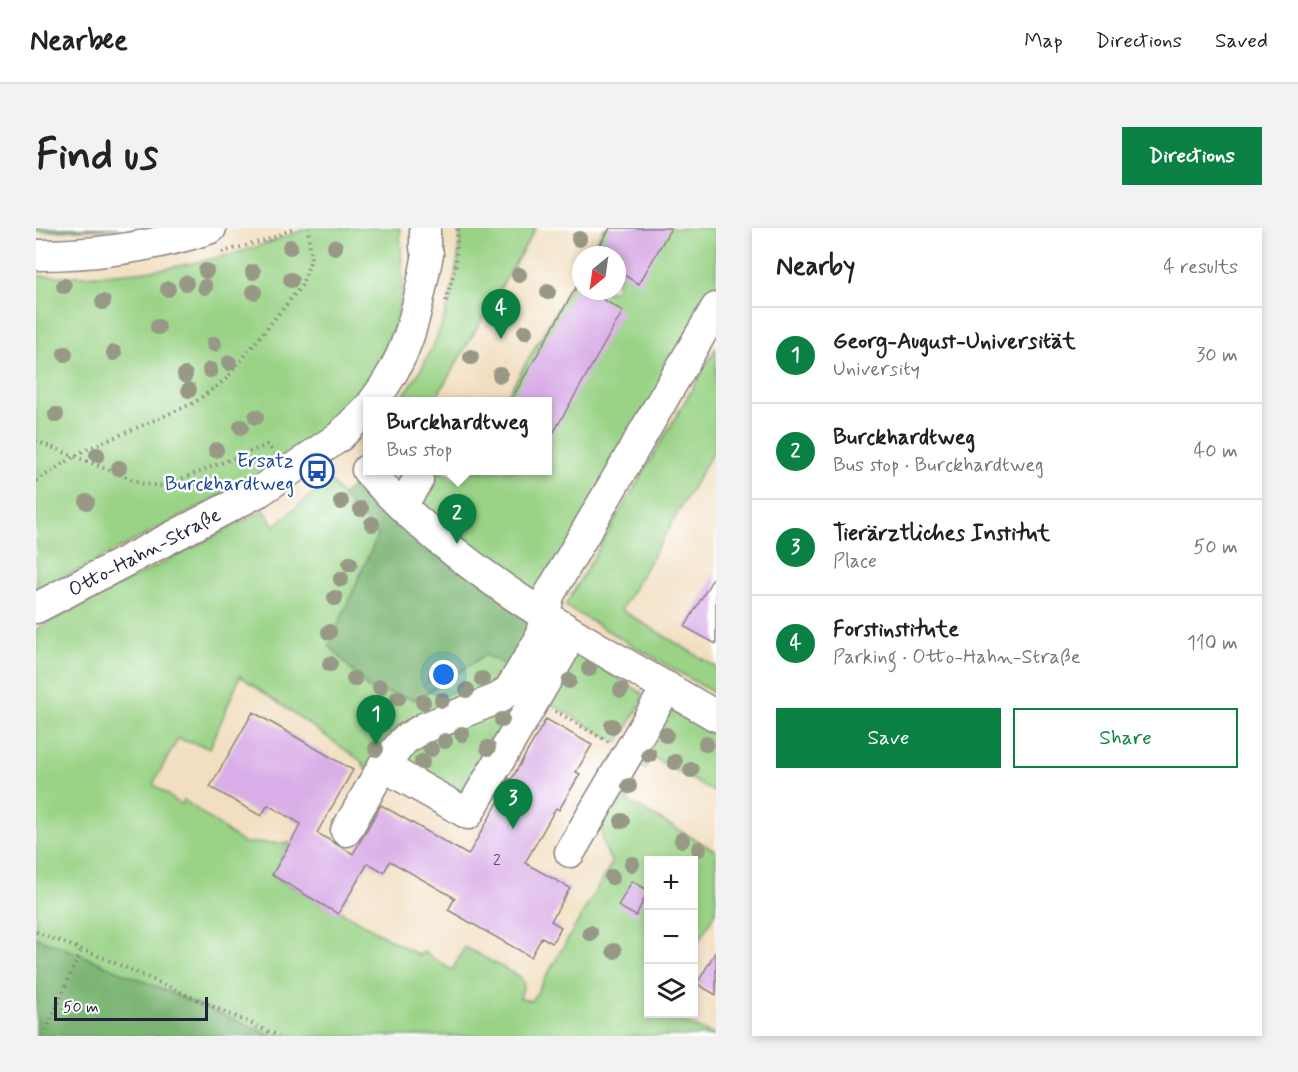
<!DOCTYPE html>
<meta charset="utf-8">
<style>
body{margin:0;font-family:Mynerve,sans-serif;background:#f2f2f2;color:#222}
.controls{position:absolute;right:18px;bottom:18px;display:grid;overflow:hidden;border-radius:0px;box-shadow:0 3px 9px #0003}
.controls button{width:54px;height:54px;display:grid;place-items:center;padding:0;border:0;border-bottom:2px solid #e0e0e0;background:#fff;color:#222;font:30px sans-serif}
.compass{position:absolute;left:536px;top:18px;width:54px;height:54px;border-radius:50%;background:#fff;box-shadow:0 3px 9px #0003;rotate:209deg}
.scale{position:absolute;left:18px;bottom:15px;width:154px;box-sizing:border-box;padding-left:6px;border:3px solid #22223b;border-top:0;font-size:16px;line-height:21px;white-space:nowrap;color:#22223b;-webkit-text-stroke:4px #fff;paint-order:stroke}
.you{position:absolute;left:408px;top:447px;width:21px;height:21px;margin:-15px;border:4px solid #fff;border-radius:50%;background:#1a73e8;box-shadow:0 0 0 9px #1a73e833}
.badge{display:grid;place-items:center;width:39px;height:39px;border-radius:50%;background:#0b8043;color:#fff;font-size:20px;font-weight:700}
.pin{position:absolute;translate:-50% -50px;filter:drop-shadow(0 2px 3px #0008)}
.pin::after{content:'';position:absolute;top:32px;width:21px;height:18px;background:inherit;clip-path:polygon(0 0,100% 0,50% 100%)}
.popup{position:absolute;left:327px;top:169px;width:189px;height:78px;box-sizing:border-box;display:grid;place-content:center;border-radius:0px;background:#fff;filter:drop-shadow(0 2px 4px #0005);font-size:20px;white-space:nowrap;color:#767676}
.popup b{font-size:22px;color:#222}
.popup::after{content:'';position:absolute;left:50%;top:100%;margin-left:-12px;border:12px solid transparent;border-top-color:#fff}
.list{margin:0;padding:0;list-style:none}
h2{display:flex;justify-content:space-between;align-items:center;height:78px;margin:0;padding:0 24px;font-size:26px}
h2 small{font-size:20px;font-weight:400;color:#767676}
.list li{display:grid;grid-template-columns:39px 1fr auto;gap:18px;align-items:center;box-sizing:border-box;height:96px;padding:0 24px;border-top:2px solid #e0e0e0}
.list b{display:block;font-size:22px;white-space:nowrap}
.list p{margin:0;font-size:20px;white-space:nowrap;color:#767676}
.list em{font-size:20px;font-style:normal;color:#767676}
.actions{display:flex;gap:12px;padding:18px 24px}
.actions a{flex:1;padding:14px 0;border:2px solid #0b8043;border-radius:0px;text-align:center;font-size:21px;color:#0b8043}
.actions .main{background:#0b8043;color:#fff}
.icon{flex:none;width:33px;height:33px;fill:none;stroke:currentColor;stroke-width:2;stroke-linecap:round;stroke-linejoin:round}
.map{position:relative;flex:none;width:680px;height:808px;overflow:hidden;border-radius:0px}
header{display:flex;align-items:center;gap:36px;box-sizing:border-box;height:84px;padding:0 30px;background:#fff;border-bottom:2px solid #e0e0e0}
header strong{font-size:28px}
nav{display:flex;gap:33px;margin-inline-start:auto;font-size:21px}
.intro{display:flex;align-items:center;justify-content:space-between;box-sizing:border-box;height:144px;padding:0 36px}
h1{margin:0;font-size:42px}
.button{padding:15px 27px;border-radius:0px;background:#0b8043;color:#fff;font-size:21px;font-weight:700}
main{display:flex;gap:36px;padding:0 36px}
aside{flex:1;background:#fff;border-radius:0px;box-shadow:0 3px 9px #0003}
.map>svg:first-child{display:block}
</style>
<header>
<strong>Nearbee</strong>
<nav><a>Map</a><a>Directions</a><a>Saved</a></nav>
</header>
<div class="intro"><h1>Find us</h1><a class="button">Directions</a></div>
<main>
<div class="map">
<svg width="680" height="808" viewBox="0 0 680 808">
<rect width="100%" height="100%" fill="#fff"/>
<filter id="ink" filterUnits="userSpaceOnUse"><feTurbulence type="fractalNoise" baseFrequency=".0167" numOctaves="2"/><feDisplacementMap in="SourceGraphic" scale="12" xChannelSelector="R" yChannelSelector="G"/><feConvolveMatrix kernelMatrix="1 2 1 2 8 2 1 2 1" color-interpolation-filters="sRGB"/></filter>
<filter id="wash" filterUnits="userSpaceOnUse"><feTurbulence type="fractalNoise" baseFrequency=".008" numOctaves="4" result="noise"/><feDisplacementMap in="SourceGraphic" scale="24" xChannelSelector="R" yChannelSelector="G"/><feGaussianBlur stdDeviation="1.35" result="paint"/><feColorMatrix in="noise" values="0 0 0 0 0 0 0 0 0 0 0 0 0 0 0 0 0 1.4 0 .05"/><feComposite in="paint" operator="in"/></filter>
<g filter="url(#wash)">
<rect width="100%" height="100%" fill="#f2dfc1"/>
<g fill="#9ad386" stroke="#5e7a60" stroke-width="1.5">
<path d="M272 0H364L367 61 359 96 348 126 335 152 300 194 240 239 0 364V48C95 51 185 36 272 0Z"/>
<path d="M425 0H500L398 173H363C403 124 421 62 425 0Z"/>
<path d="M568 0H680V68L504 366 462 339 386 276 387 267 403 243 422 253 428 243 511 242V174L468 173 545 40V63H581V27H553Z"/>
<path d="M680 120V219L585 382 680 439V466L529 378Z"/>
<path d="M293 252 342 307 293 417 332 460 380 472 449 426 476 440 467 455 331 543 325 533 204 448 174 520 142 511 117 556 145 577 148 572 207 615H254L236 648 302 685 304 683 384 728 387 724 416 742 429 719 484 749 488 756 484 770 496 773 576 635C554 596 572 587 592 553L600 557 591 573 680 623V683L658 722V632H612V786H628L680 808H237L0 710V401L228 282 238 298Z"/>
<path d="M536 422 606 465V474L582 515 508 472Z"/>
<path d="M494 465 426 572 367 534 372 521Z"/>
<path d="M634 480 680 508V565L616 529 609 541 602 537Z"/>
</g>
<g fill="#7bb573" stroke="#4e6c57" stroke-width="1.5">
<path d="M0 0H82L0 4Z"/>
<path d="M322 253 491 391 495 399 476 440 449 427 380 472 332 460 293 417 342 307 306 268Z"/>
<path d="M0 710 26 719 237 808H0Z"/>
</g>
<g id="blocks">
<g fill="#d9ade7">
<path d="M574 0H635L603 56 581 43V27H558Z"/>
<path d="M542 56 545 58V63H553L587 83 511 216V174H474Z"/>
<path d="M680 345V416L649 399Z"/>
<path d="M217 484 317 542 281 605 317 626 345 577 432 627 464 571 462 569 473 550 475 552 510 491 556 517 540 544 544 546 523 582 520 580 489 635 534 660 515 693 525 699 516 715 506 709 495 729 412 682 419 670 354 633 348 644 332 635 302 686 236 647 265 596 232 577 225 588 174 559Z"/>
<path d="M596 653 612 662 600 688 582 678Z"/>
<path d="M680 723V767L661 756Z"/>
</g>
</g>
</g>
<g filter="url(#ink)">
<use href="#blocks" fill-opacity="0" stroke="#8a807e" stroke-width="1.5"/>
<g fill="none" stroke-linecap="round" stroke-linejoin="round">
<defs>
<g id="minor">
<path d="M0 27C60 27 118 19 175 0"/>
<path d="M337 174C375 125 380 85 392 26L389 20V0"/>
<path d="M331 242C427 351 557 416 680 488"/>
<path d="M366 277 382 252"/>
<path id="s1" d="M0 380 224 263 303 209 331 181"/>
<path d="M347 538 432 586 526 425 508 389"/>
<path d="M310 603 347 538 368 512 388 500 463 470 474 461 504 411 513 367 680 80"/>
<path d="M534 624 631 459"/>
</g>
</defs>
<use href="#minor" stroke="#8a807e" stroke-width="33"/>
<g stroke="#8a807e" stroke-width="4" stroke-dasharray="1.5 4.5" stroke-linecap="butt">
<path d="M186 24 231 12 259 0"/>
<path d="M410 73 420 36 421 0"/>
<path d="M0 213 108 256 127 258 231 217 239 225"/>
<path d="M0 253 47 223 158 175 190 151 266 57 275 31 272 0"/>
<path d="M519 483 573 514"/>
<path d="M0 704 70 731 243 808"/>
<path d="M8 808 45 722"/>
</g>
<use href="#minor" stroke="#fff" stroke-width="30"/>
</g>
<g fill="#979986">
<circle cx="543" cy="11" r="8"/>
<circle cx="254" cy="19" r="8"/>
<circle cx="299" cy="19" r="8"/>
<circle cx="170" cy="43" r="8"/>
<circle cx="217" cy="44" r="8"/>
<circle cx="483" cy="47" r="8"/>
<circle cx="255" cy="52" r="8"/>
<circle cx="150" cy="55" r="8"/>
<circle cx="28" cy="58" r="8"/>
<circle cx="169" cy="59" r="8"/>
<circle cx="132" cy="61" r="8"/>
<circle cx="218" cy="64" r="8"/>
<circle cx="512" cy="64" r="8"/>
<circle cx="67" cy="74" r="8"/>
<circle cx="460" cy="87" r="8"/>
<circle cx="122" cy="99" r="8"/>
<circle cx="489" cy="104" r="8"/>
<circle cx="178" cy="116" r="8"/>
<circle cx="78" cy="125" r="8"/>
<circle cx="29" cy="126" r="8"/>
<circle cx="435" cy="129" r="8"/>
<circle cx="193" cy="135" r="8"/>
<circle cx="174" cy="142" r="8"/>
<circle cx="149" cy="147" r="8"/>
<circle cx="464" cy="147" r="8"/>
<circle cx="153" cy="162" r="8"/>
<circle cx="20" cy="187" r="8"/>
<circle cx="220" cy="189" r="8"/>
<circle cx="205" cy="199" r="8"/>
<circle cx="180" cy="222" r="8"/>
<circle cx="61" cy="227" r="8"/>
<circle cx="83" cy="240" r="8"/>
<circle cx="51" cy="274" r="8"/>
<circle cx="305" cy="274" r="8"/>
<circle cx="325" cy="281" r="8"/>
<circle cx="336" cy="296" r="8"/>
<circle cx="314" cy="336" r="8"/>
<circle cx="305" cy="351" r="8"/>
<circle cx="299" cy="370" r="8"/>
<circle cx="293" cy="404" r="8"/>
<circle cx="294" cy="436" r="8"/>
<circle cx="553" cy="441" r="8"/>
<circle cx="400" cy="448" r="8"/>
<circle cx="318" cy="451" r="8"/>
<circle cx="446" cy="451" r="8"/>
<circle cx="533" cy="453" r="8"/>
<circle cx="344" cy="459" r="8"/>
<circle cx="431" cy="462" r="8"/>
<circle cx="585" cy="462" r="8"/>
<circle cx="362" cy="470" r="8"/>
<circle cx="406" cy="472" r="8"/>
<circle cx="387" cy="474" r="8"/>
<circle cx="466" cy="492" r="8"/>
<circle cx="576" cy="498" r="8"/>
<circle cx="426" cy="506" r="8"/>
<circle cx="630" cy="507" r="8"/>
<circle cx="409" cy="513" r="8"/>
<circle cx="670" cy="516" r="8"/>
<circle cx="452" cy="520" r="8"/>
<circle cx="340" cy="521" r="8"/>
<circle cx="395" cy="521" r="8"/>
<circle cx="613" cy="527" r="8"/>
<circle cx="386" cy="534" r="8"/>
<circle cx="639" cy="534" r="8"/>
<circle cx="655" cy="542" r="8"/>
<circle cx="593" cy="558" r="8"/>
<circle cx="586" cy="593" r="8"/>
<circle cx="646" cy="612" r="8"/>
<circle cx="663" cy="621" r="8"/>
<circle cx="596" cy="636" r="8"/>
<circle cx="576" cy="649" r="8"/>
<circle cx="554" cy="705" r="8"/>
<circle cx="578" cy="723" r="8"/>
</g>
</g>
<defs>
<symbol id="bus-ring" viewBox="-11 -11 22 22"><circle r="9.5" fill="#fff" stroke="#1a4fb4" stroke-width="1.5"/><path d="M-5-6H5V4H4V6H2V4H-2V6H-4V4H-5ZM-3.5-4V0h7V-4ZM-3.5 1.2v1.5H-2V1.2ZM2 1.2v1.5H3.5V1.2Z" fill="#1a4fb4"/></symbol>
</defs>
<g fill-rule="evenodd">
<use href="#bus-ring" x="262" y="224" width="38" height="38"/>
</g>
<g text-anchor="middle" stroke-width="5" stroke-linejoin="round" paint-order="stroke">
<g font-size="16" fill="#504566">
<text x="461" y="637">2</text>
</g>
<g font-size="20" fill="#164399" stroke="#fff" text-anchor="end">
<text x="258" y="239">Ersatz<tspan x="258" dy="23">Burckhardtweg</tspan></text>
</g>
<g font-size="20" fill="#22223b" stroke="#fff">
<text dy="7" stroke="none"><textPath href="#s1" startOffset="122">Otto-Hahn-Straße</textPath></text>
</g>
</g>
</svg>
<div class="controls">
<button>+</button>
<button>−</button>
<button><svg class="icon" aria-label="layers" viewBox="0 0 24 24"><path d="M12 4l9 5-9 5-9-5zM3 14l9 5 9-5"/></svg></button>
</div>
<svg class="compass" viewBox="-18 -18 36 36"><path d="M0-13l5 13h-10z" fill="#e53935"/><path d="M0 13l5-13h-10z" fill="#767676"/></svg>
<div class="scale">50 m</div>
<div class="you"></div>
<div class="pin badge" style="left:340px;top:517px">1</div>
<div class="pin badge" style="left:421px;top:316px">2</div>
<div class="popup"><b>Burckhardtweg</b>Bus stop</div>
<div class="pin badge" style="left:477px;top:601px">3</div>
<div class="pin badge" style="left:465px;top:111px">4</div>
</div>
<aside>
<h2>Nearby<small>4 results</small></h2>
<ul class="list">
<li><span class="badge">1</span><div><b>Georg-August-Universität</b><p>University</p></div><em>30 m</em></li>
<li><span class="badge">2</span><div><b>Burckhardtweg</b><p>Bus stop · Burckhardtweg</p></div><em>40 m</em></li>
<li><span class="badge">3</span><div><b>Tierärztliches Institut</b><p>Place</p></div><em>50 m</em></li>
<li><span class="badge">4</span><div><b>Forstinstitute</b><p>Parking · Otto-Hahn-Straße</p></div><em>110 m</em></li>
</ul>
<div class="actions"><a class="main">Save</a><a>Share</a></div>
</aside>
</main>
